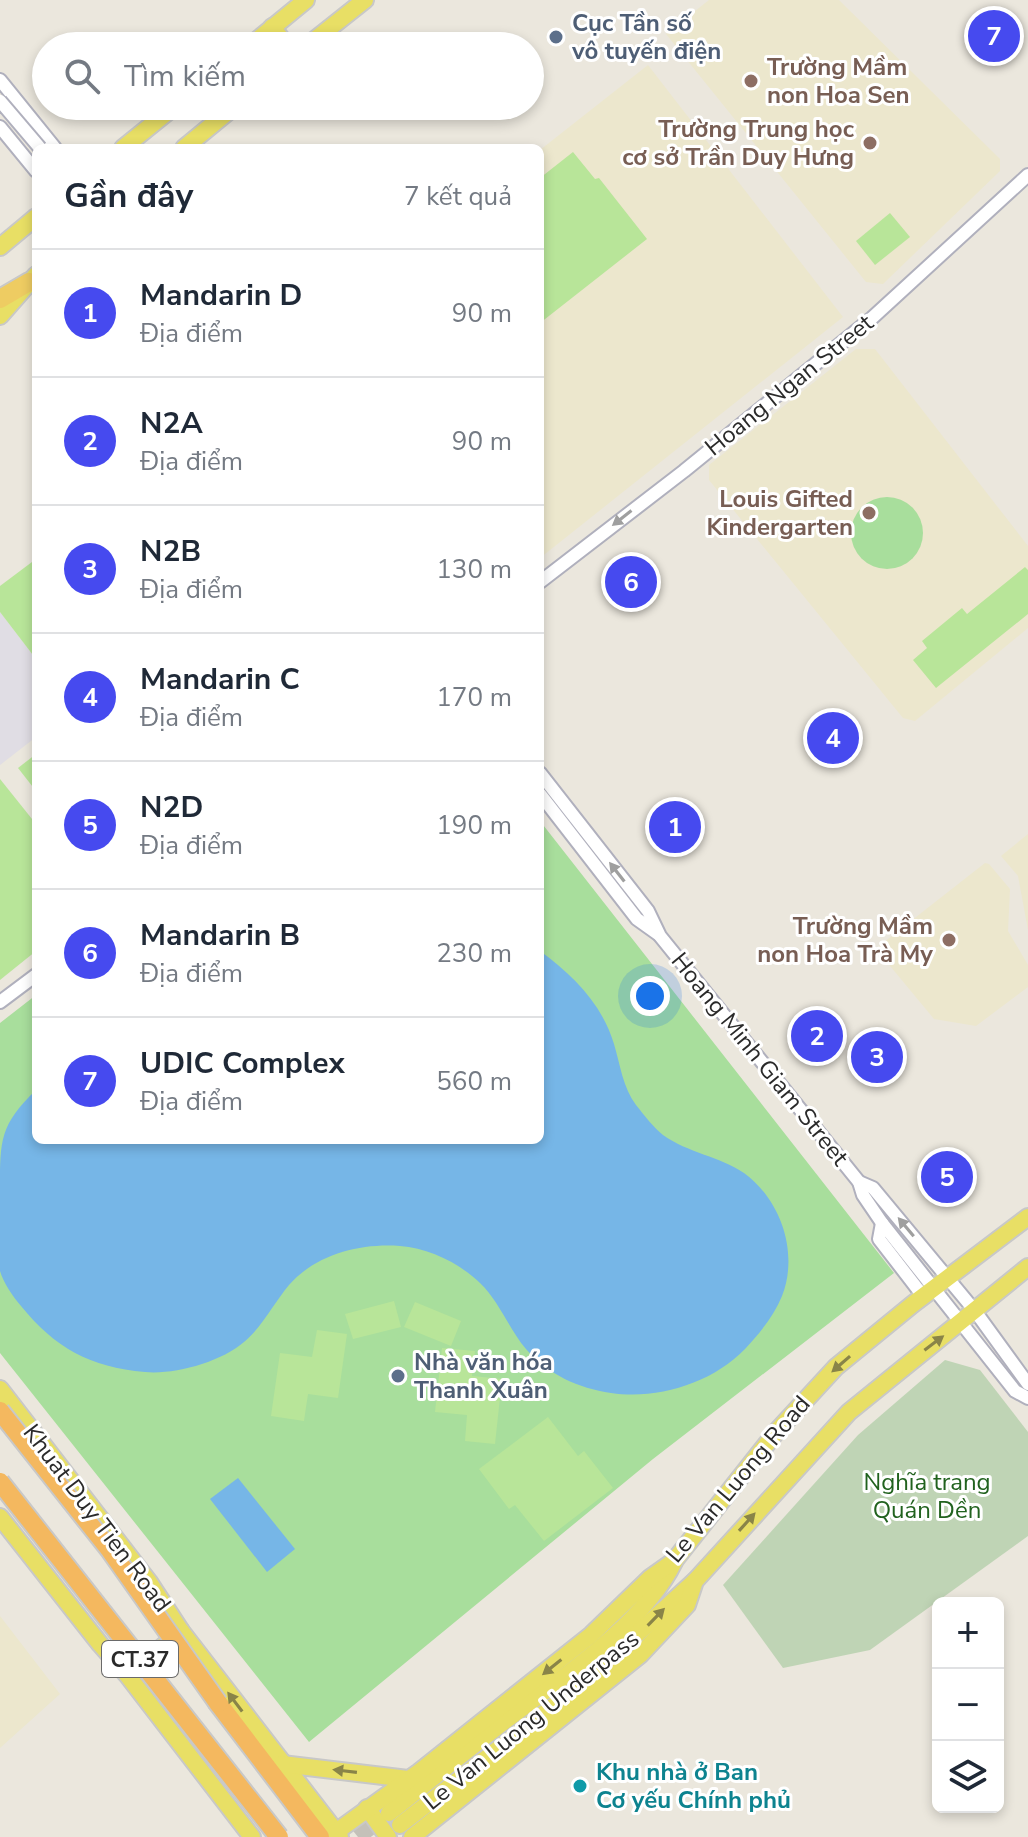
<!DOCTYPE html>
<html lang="vi">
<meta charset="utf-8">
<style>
body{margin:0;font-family:"Nunito Sans",sans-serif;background:#f6f6f7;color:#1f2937}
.controls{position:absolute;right:24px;bottom:24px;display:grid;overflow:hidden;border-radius:12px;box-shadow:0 4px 12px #0003}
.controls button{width:72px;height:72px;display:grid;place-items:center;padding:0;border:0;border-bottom:2px solid #e0e1e3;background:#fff;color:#1f2937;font:40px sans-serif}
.you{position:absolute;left:650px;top:996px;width:28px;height:28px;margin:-20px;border:6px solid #fff;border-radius:50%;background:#1a73e8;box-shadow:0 0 0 12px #1a73e833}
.badge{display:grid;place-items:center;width:52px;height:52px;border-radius:50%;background:#464aef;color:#fff;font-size:26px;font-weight:700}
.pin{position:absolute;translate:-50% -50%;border:4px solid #fff;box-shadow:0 2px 8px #0006}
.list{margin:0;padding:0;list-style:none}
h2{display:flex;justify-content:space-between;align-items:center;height:104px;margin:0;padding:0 32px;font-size:34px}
h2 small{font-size:26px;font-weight:400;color:#747a83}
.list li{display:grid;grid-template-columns:52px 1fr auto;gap:24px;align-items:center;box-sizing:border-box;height:128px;padding:0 32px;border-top:2px solid #e0e1e3}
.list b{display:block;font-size:30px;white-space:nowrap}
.list p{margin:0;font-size:26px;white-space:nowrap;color:#747a83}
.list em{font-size:26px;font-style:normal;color:#747a83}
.icon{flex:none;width:44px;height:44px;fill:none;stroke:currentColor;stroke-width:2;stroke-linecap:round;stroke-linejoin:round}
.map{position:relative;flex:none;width:1028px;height:1837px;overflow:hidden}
.search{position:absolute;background:#fff;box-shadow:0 4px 12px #0003;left:32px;top:32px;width:512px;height:88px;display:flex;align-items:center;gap:20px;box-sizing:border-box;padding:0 28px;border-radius:44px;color:#747a83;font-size:30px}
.panel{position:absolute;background:#fff;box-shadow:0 4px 12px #0003;left:32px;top:144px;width:512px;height:1000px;border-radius:12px}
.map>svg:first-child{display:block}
</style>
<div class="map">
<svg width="1028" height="1837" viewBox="0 0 1028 1837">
<rect width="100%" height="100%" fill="#ebe7dd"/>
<path fill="#e0dde4" d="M0 612 36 659V737L0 765Z"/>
<g fill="#ece7cd">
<path d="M709 0H839L1000 159V171L883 284 866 282 666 34Z"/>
<path d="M648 65 843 317 540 558V150Z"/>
<path d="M856 349H875L1028 546V628L915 721 903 718 709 480V465Z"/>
<path d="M1028 834V930L1018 876 1001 856Z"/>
<path d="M985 863 989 864 1010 889 1008 931 1028 965V987L976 1026 934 1019 881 955 879 946Z"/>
<path d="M0 1616 60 1694 0 1748Z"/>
</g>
<g fill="#a8de9c">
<circle cx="887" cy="533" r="36"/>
<path d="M540 821 894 1273 653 1459 309 1742 0 1353V1023L36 995V1140H540Z"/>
</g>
<path fill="#bfd4b5" d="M945 1360 980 1370 1028 1432V1536L870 1650 783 1668 723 1585 858 1435Z"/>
<g fill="#b8e599">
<path d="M573 152 595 179 599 178 647 239 540 323V178Z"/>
<path d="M890 213 910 237 875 265 856 241Z"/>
<path d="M36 559V659L0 612V586Z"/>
<path d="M1025 567 1028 570V614L936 688 913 660 927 648 922 641 962 608 967 614Z"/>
<path d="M36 754V791L18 768Z"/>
<path d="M0 779 36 824V951L0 980Z"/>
<path d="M394 1301 401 1327 353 1339 345 1314Z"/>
<path d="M415 1302 461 1321 451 1346 404 1327Z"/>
<path d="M317 1330 347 1334 338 1398 308 1394 304 1421 271 1416 280 1353 312 1357Z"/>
<path d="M442 1348 475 1351 472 1376 502 1379 495 1444 465 1441 467 1415 435 1412Z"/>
<path d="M548 1417 578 1456 584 1451 613 1488 544 1541 515 1505 509 1509 479 1469Z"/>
</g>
<g fill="#76b6e7">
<path d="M540 951C573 975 602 1004 614 1044 620 1064 623 1088 636 1105 644 1115 654 1128 663 1135 688 1153 719 1156 744 1173 781 1200 799 1253 782 1296 774 1316 759 1334 745 1349 712 1383 658 1400 611 1393 578 1388 549 1375 526 1349 509 1329 499 1301 480 1283 459 1263 429 1248 400 1246 361 1243 316 1254 289 1285 274 1303 262 1327 244 1342 221 1362 174 1375 145 1372 90 1367 55 1348 21 1306 13 1297 3 1282 0 1271 0 1254 0 1209 0 1190 0 1139 0 1125 36 1090V1140H540Z"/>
<path d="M238 1478 295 1549 267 1572 210 1499Z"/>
</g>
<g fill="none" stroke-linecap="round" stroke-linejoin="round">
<path stroke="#c4c1b9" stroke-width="16" stroke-dasharray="16 8" stroke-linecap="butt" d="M358 1837 388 1813"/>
<defs>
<g id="tertiary">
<path d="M0 80 55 148"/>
<path d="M0 127 36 171"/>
<path d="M540 582 684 471 872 318 1028 175"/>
<path d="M540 773 648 911 660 936 859 1182 863 1195 882 1223 1015 1391 1028 1398"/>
<path d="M540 794 637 919 658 934"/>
<path d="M0 1002 36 975"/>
<path d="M859 1182 873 1188 975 1311 1028 1384"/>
<path d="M882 1223 879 1239 923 1296"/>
</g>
<g id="primary">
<path d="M272 27 287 46"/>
<path d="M250 46 306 0"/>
<path d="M307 46 365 0"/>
<path d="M123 148 175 106"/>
<path d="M184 148 235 106"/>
<path d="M0 247 36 217"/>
<path d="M0 316 36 275"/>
<path d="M0 1389 149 1582 181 1631 340 1837"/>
<path d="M0 1517 100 1644 128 1676 252 1837"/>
<path d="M133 1672 181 1631"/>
<path d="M282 1764 408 1779"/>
<path d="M367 1808 388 1837"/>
<path d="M389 1813C428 1782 466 1751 505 1721 559 1680 644 1624 674 1562"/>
<path d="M400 1825 581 1685 695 1581"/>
<path d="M329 1837 419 1772 591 1635 650 1578 674 1561 777 1431 836 1367 913 1304 1028 1217"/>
<path d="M412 1837 640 1655 687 1605 695 1581 849 1412 1028 1267"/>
</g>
<path id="trunk" d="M0 299 29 282"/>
<path id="motorway" d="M218 1703 320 1837"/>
</defs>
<use href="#tertiary" stroke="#b0b0bd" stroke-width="16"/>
<use href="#primary" stroke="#c8c8c8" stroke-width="20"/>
<use href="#trunk" stroke="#c8c8c8" stroke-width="22"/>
<use href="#motorway" stroke="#c8c8c8" stroke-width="22"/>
<use href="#tertiary" stroke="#fff" stroke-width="12"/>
<use href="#primary" stroke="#e8df65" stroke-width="16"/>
<use href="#trunk" stroke="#eecc62" stroke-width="18"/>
<use href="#motorway" stroke="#f4b85f" stroke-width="18"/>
<defs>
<path id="tertiary-bridge" d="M0 101 40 148"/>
<g id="motorway-bridge">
<path d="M0 1411 110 1550 218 1703"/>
<path d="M0 1482 279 1837"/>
</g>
</defs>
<use href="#tertiary-bridge" stroke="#b0b0bd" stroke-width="16" stroke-linecap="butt"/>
<use href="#motorway-bridge" stroke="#c8c8c8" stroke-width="22" stroke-linecap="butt"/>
<use href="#tertiary-bridge" stroke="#fff" stroke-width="12"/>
<use href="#motorway-bridge" stroke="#f4b85f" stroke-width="18"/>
</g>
<defs><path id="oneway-solid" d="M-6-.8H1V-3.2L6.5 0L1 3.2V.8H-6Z" transform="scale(2)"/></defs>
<g fill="#9f9f9f">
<use href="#oneway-solid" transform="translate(622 518) rotate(142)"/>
<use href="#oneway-solid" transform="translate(617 872) rotate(-128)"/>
<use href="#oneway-solid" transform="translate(906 1227) rotate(-130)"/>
</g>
<g fill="#898448">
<use href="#oneway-solid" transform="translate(934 1343) rotate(-37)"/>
<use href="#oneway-solid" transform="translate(841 1364) rotate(139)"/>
<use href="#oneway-solid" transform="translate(747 1522) rotate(-48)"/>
<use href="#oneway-solid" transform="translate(656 1617) rotate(-46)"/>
<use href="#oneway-solid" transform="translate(552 1667) rotate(141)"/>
<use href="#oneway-solid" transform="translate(235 1702) rotate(-127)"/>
<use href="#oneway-solid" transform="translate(345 1771) rotate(-173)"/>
</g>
<g fill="#5c6f8a" stroke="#fff" stroke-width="3">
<circle cx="556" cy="37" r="8"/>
<circle cx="398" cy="1376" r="8"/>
</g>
<g fill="#8d6e63" stroke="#fff" stroke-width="3">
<circle cx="751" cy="81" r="8"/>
<circle cx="870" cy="143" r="8"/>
<circle cx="869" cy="513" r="8"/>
<circle cx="949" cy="940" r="8"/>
</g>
<circle fill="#0f9aa8" stroke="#fff" stroke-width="3" cx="580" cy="1786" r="8"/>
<g text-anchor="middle" stroke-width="6" stroke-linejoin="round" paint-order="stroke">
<rect fill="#fff" stroke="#6a6a6a" stroke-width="2" x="102" y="1641" width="76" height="36" rx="6"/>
<g font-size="22" font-weight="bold" fill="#2a2a2a">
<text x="140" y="1667">CT.37</text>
</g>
<g font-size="24" font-weight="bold" fill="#4e5e75" stroke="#fff" text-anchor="start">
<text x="572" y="31">Cục Tần số<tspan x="572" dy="28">vô tuyến điện</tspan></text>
<text x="414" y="1370">Nhà văn hóa<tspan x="414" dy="28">Thanh Xuân</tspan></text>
</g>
<g font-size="24" font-weight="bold" fill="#785e54" stroke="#fff" text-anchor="end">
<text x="767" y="75" text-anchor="start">Trường Mầm<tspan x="767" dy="28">non Hoa Sen</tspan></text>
<text x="854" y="137">Trường Trung học<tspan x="854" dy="28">cơ sở Trần Duy Hưng</tspan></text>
<text x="853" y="507">Louis Gifted<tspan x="853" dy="28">Kindergarten</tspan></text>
<text x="933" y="934">Trường Mầm<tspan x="933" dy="28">non Hoa Trà My</tspan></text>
</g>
<g font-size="24" fill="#2a2a2a" stroke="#fff">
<text transform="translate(789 385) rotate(-39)" y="8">Hoang Ngan Street</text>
<text transform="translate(760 1059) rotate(51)" y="8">Hoang Minh Giam Street</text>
<text transform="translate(738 1479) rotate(-50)" y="8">Le Van Luong Road</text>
<text transform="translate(97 1518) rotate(53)" y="8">Khuat Duy Tien Road</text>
<text transform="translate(531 1720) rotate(-39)" y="8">Le Van Luong Underpass</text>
</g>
<g font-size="24" fill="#21621e" stroke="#fff">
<text x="927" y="1490">Nghĩa trang<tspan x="927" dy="28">Quán Dền</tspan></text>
</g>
<g font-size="24" font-weight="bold" fill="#0d838f" stroke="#fff" text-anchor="start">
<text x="596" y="1780">Khu nhà ở Ban<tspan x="596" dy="28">Cơ yếu Chính phủ</tspan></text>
</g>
</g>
</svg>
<div class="controls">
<button>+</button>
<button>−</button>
<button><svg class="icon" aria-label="layers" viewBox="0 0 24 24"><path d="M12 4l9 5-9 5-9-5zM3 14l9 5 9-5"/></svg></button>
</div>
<div class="you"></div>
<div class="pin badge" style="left:675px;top:827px">1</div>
<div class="pin badge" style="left:817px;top:1036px">2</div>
<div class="pin badge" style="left:877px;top:1057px">3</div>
<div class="pin badge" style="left:833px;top:738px">4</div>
<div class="pin badge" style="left:947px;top:1177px">5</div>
<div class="pin badge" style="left:631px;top:582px">6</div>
<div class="pin badge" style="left:994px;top:36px">7</div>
<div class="search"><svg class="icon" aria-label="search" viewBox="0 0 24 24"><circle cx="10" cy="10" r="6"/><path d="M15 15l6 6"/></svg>Tìm kiếm</div>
<section class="panel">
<h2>Gần đây<small>7 kết quả</small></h2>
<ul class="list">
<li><span class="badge">1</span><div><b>Mandarin D</b><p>Địa điểm</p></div><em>90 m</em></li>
<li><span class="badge">2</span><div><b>N2A</b><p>Địa điểm</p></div><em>90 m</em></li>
<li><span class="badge">3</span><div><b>N2B</b><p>Địa điểm</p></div><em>130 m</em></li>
<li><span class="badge">4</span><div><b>Mandarin C</b><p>Địa điểm</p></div><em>170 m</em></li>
<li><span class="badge">5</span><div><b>N2D</b><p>Địa điểm</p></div><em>190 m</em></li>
<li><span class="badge">6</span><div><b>Mandarin B</b><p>Địa điểm</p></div><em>230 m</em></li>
<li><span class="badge">7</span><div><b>UDIC Complex</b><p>Địa điểm</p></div><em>560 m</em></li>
</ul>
</section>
</div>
